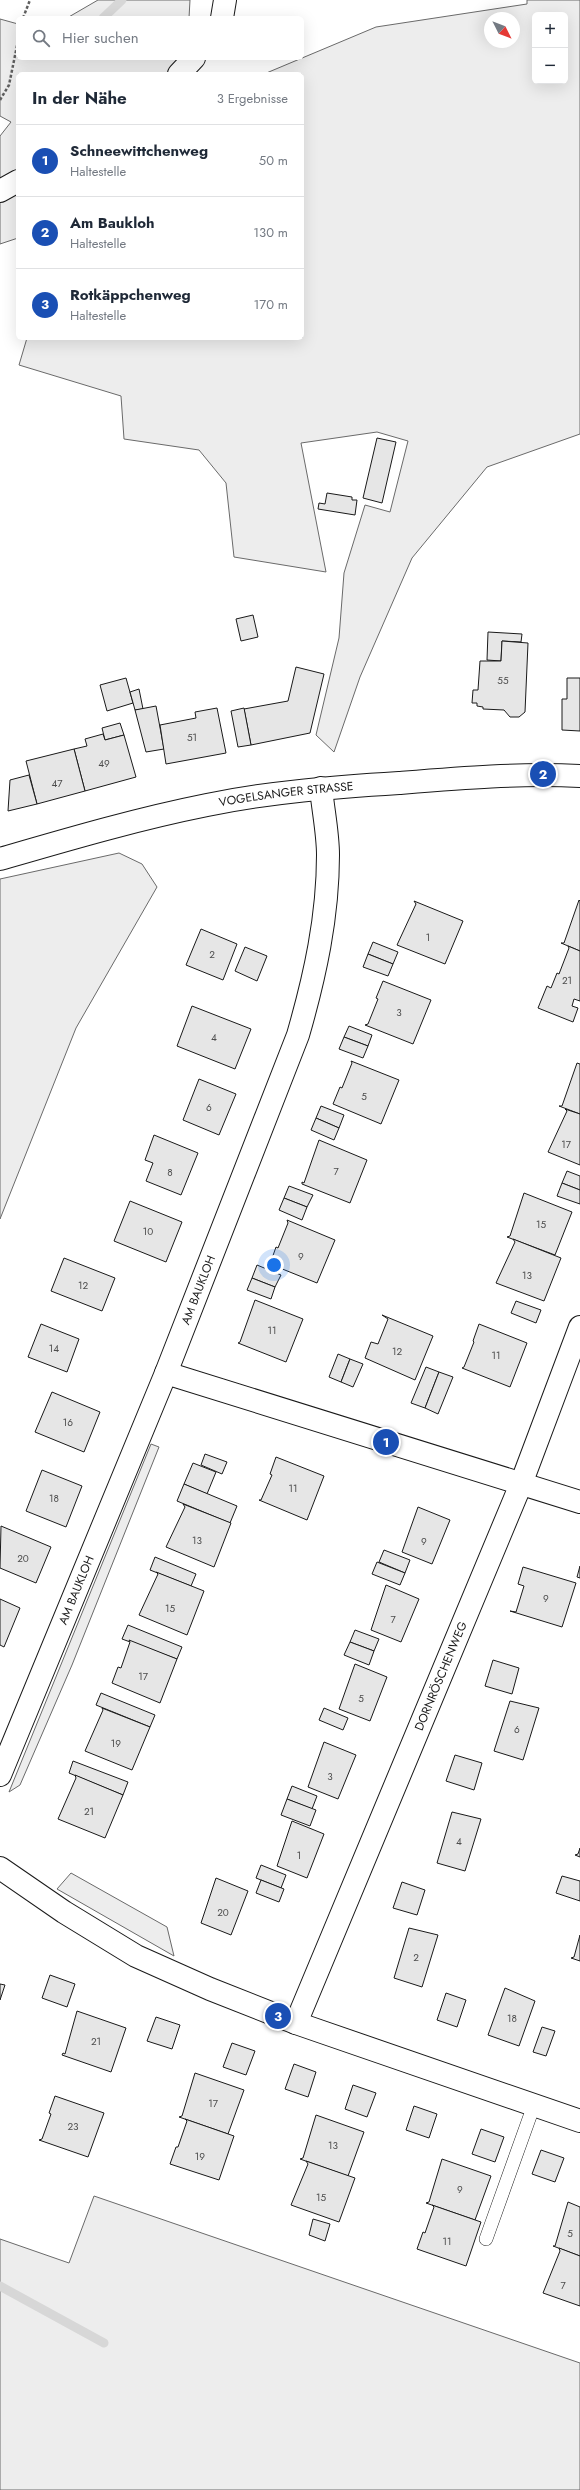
<!DOCTYPE html>
<html lang="de">
<meta charset="utf-8">
<style>
body{margin:0;font-family:Jost,sans-serif;background:#f2f2f3;color:#1f2937}
.controls{position:absolute;right:12px;top:12px;display:grid;overflow:hidden;border-radius:6px;box-shadow:0 4px 16px #0002}
.controls button{width:36px;height:36px;display:grid;place-items:center;padding:0;border:0;border-bottom:1px solid #e0e1e3;background:#fff;color:#1f2937;font:20px sans-serif}
.compass{position:absolute;left:484px;top:12px;width:36px;height:36px;border-radius:50%;background:#fff;box-shadow:0 4px 16px #0002;rotate:132deg}
.you{position:absolute;left:274px;top:1265px;width:14px;height:14px;margin:-10px;border:3px solid #fff;border-radius:50%;background:#1a73e8;box-shadow:0 0 0 6px #1a73e833}
.badge{display:grid;place-items:center;width:26px;height:26px;border-radius:50%;background:#c62828;color:#fff;font-size:13px;font-weight:700}
.pin{position:absolute;translate:-50% -50%;border:2px solid #fff;box-shadow:0 1px 4px #0006}
.list{margin:0;padding:0;list-style:none}
h2{display:flex;justify-content:space-between;align-items:center;height:52px;margin:0;padding:0 16px;font-size:17px}
h2 small{font-size:13px;font-weight:400;color:#747a83}
.list li{display:grid;grid-template-columns:26px 1fr auto;gap:12px;align-items:center;box-sizing:border-box;height:72px;padding:0 16px;border-top:1px solid #e0e1e3}
.list b{display:block;font-size:15px;white-space:nowrap}
.list p{margin:0;font-size:13px;white-space:nowrap;color:#747a83}
.list em{font-size:13px;font-style:normal;color:#747a83}
.icon{flex:none;width:22px;height:22px;fill:none;stroke:currentColor;stroke-width:2;stroke-linecap:round;stroke-linejoin:round}
.map{position:relative;flex:none;width:580px;height:2490px;overflow:hidden}
.search{position:absolute;background:#fff;box-shadow:0 4px 16px #0002;left:16px;top:16px;width:288px;height:44px;display:flex;align-items:center;gap:10px;box-sizing:border-box;padding:0 14px;border-radius:6px;color:#747a83;font-size:15px}
.panel{position:absolute;background:#fff;box-shadow:0 4px 16px #0002;left:16px;top:72px;width:288px;height:268px;border-radius:6px}
.map>svg:first-child{display:block}
</style>
<div class="map">
<svg width="580" height="2490" viewBox="0 0 580 2490">
<rect width="100%" height="100%" fill="#fff"/>
<g fill="#ededed" stroke="#6a6a6a" fill-rule="evenodd">
<path d="M98 0H190L189 18H67Z"/>
<path d="M527 0H580V434L487 467 412 558 360 677 334 752 316 735 339 638 344 573 365 505 390 512 408 441 377 432 301 443 326 572 234 557 226 483 199 450 124 439 121 396 19 365 27 338H302V74H264L376 27 527 4ZM535 15H565V81H535ZM490 18H514V42H490Z"/>
<path d="M0 19 18 24V58H188L187 74H18V238L0 244V136L11 122 0 116Z"/>
<path d="M119 853 142 864 157 887 76 1028 0 1219V879Z"/>
<path d="M151 1444 159 1447 72 1665 20 1785 9 1792Z"/>
<path d="M71 1873 167 1927 174 1956 57 1889Z"/>
<path d="M94 2196 580 2363V2490H0V2239L69 2263Z"/>
</g>
<g fill="none" stroke-linecap="round" stroke-linejoin="round">
<g stroke="#d7d7d7" stroke-width="9">
<path d="M103 18 122 0"/>
<path d="M0 2286 104 2343"/>
</g>
</g>
<g fill="#e6e6e6" stroke="#1a1a1a">
<path d="M377 438 396 442 382 503 363 498Z"/>
<path d="M327 493 352 497V500H357L355 515 318 509 319 503 325 504Z"/>
<path d="M253 615 258 637 241 641 236 619Z"/>
<path d="M488 632 522 634 521 642 502 641 501 661 487 660Z"/>
<path d="M502 641 528 643 525 712 519 717H510L504 710 483 709V707L477 706V703H472L473 690H478L480 661H501Z"/>
<path d="M296 667 324 674 310 733 251 745 244 709 288 701Z"/>
<path d="M126 678 133 703 107 711 100 685Z"/>
<path d="M567 678H580V731L562 730V699H567Z"/>
<path d="M139 689 143 709 135 710 130 692Z"/>
<path d="M156 706 164 749 146 752 135 710Z"/>
<path d="M217 708 226 753 166 764 160 725 196 718 195 712Z"/>
<path d="M244 708 251 745 238 747 231 711Z"/>
<path d="M120 723 124 735 105 740 102 728Z"/>
<path d="M103 734 105 740 124 735 136 777 85 791 74 749 87 746 85 739Z"/>
<path d="M74 749 85 791 37 804 26 761Z"/>
<path d="M29 775 37 804 8 811 10 780Z"/>
<path d="M579 900 580 901V951L561 943H564Z"/>
<path d="M414 901 463 921 445 964 397 945 416 904Z"/>
<path d="M201 929 237 944 223 980 186 965Z"/>
<path d="M373 942 398 952 393 964 368 954Z"/>
<path d="M568 946 580 951V1001L574 999 572 1006 578 1008 573 1022 538 1008 547 986 551 988 557 973 559 974 569 948Z"/>
<path d="M245 947 267 956 257 981 235 971Z"/>
<path d="M368 954 393 964 388 976 363 967Z"/>
<path d="M383 981 431 1000 413 1044 365 1025 368 1024 378 999 376 998Z"/>
<path d="M192 1006 251 1029 235 1069 177 1046Z"/>
<path d="M349 1026 372 1035 368 1046 344 1037Z"/>
<path d="M344 1037 368 1046 363 1058 339 1049Z"/>
<path d="M351 1061 399 1080 381 1124 333 1104 340 1087 342 1088 352 1063Z"/>
<path d="M577 1063 580 1064V1114L559 1106H562Z"/>
<path d="M199 1079 236 1094 219 1135 183 1120Z"/>
<path d="M321 1106 344 1115 339 1128 316 1118Z"/>
<path d="M565 1109 580 1114V1165L548 1152 567 1111Z"/>
<path d="M316 1118 339 1128 334 1140 311 1130Z"/>
<path d="M154 1135 198 1153 181 1195 146 1181 153 1163 145 1160Z"/>
<path d="M319 1140 367 1160 350 1203 302 1184V1182L304 1183Z"/>
<path d="M567 1171 580 1176V1190L562 1183Z"/>
<path d="M562 1183 580 1190V1204L557 1196Z"/>
<path d="M289 1186 313 1195 307 1207 284 1198Z"/>
<path d="M524 1193 572 1212 555 1255 507 1237 510 1236Z"/>
<path d="M284 1198 307 1207 302 1220 279 1210Z"/>
<path d="M130 1201 182 1222 166 1262 114 1241Z"/>
<path d="M287 1220 335 1240 317 1283 270 1264 276 1247 278 1248 288 1223Z"/>
<path d="M513 1239 561 1258 544 1301 496 1283 515 1242Z"/>
<path d="M64 1258 115 1278 102 1311 51 1291Z"/>
<path d="M257 1265 281 1275 275 1287 252 1278Z"/>
<path d="M252 1278 275 1287 271 1299 247 1290Z"/>
<path d="M255 1300 303 1319 286 1362 238 1343 240 1342Z"/>
<path d="M516 1301 541 1310 536 1323 511 1313Z"/>
<path d="M382 1315 433 1336 415 1380 365 1358 371 1342 378 1344 388 1319Z"/>
<path d="M41 1324 79 1339 67 1372 28 1357Z"/>
<path d="M479 1324 527 1343 510 1387 462 1368 464 1367 474 1342 473 1341Z"/>
<path d="M338 1354 350 1359 341 1382 329 1377Z"/>
<path d="M350 1359 363 1364 353 1387 341 1382Z"/>
<path d="M426 1367 439 1372 425 1408 411 1403Z"/>
<path d="M439 1372 453 1377 438 1414 425 1408Z"/>
<path d="M52 1392 100 1412 84 1452 35 1432Z"/>
<path d="M205 1454 227 1462 222 1474 201 1465Z"/>
<path d="M276 1457 324 1476 307 1520 259 1500H261L272 1475 270 1474Z"/>
<path d="M193 1463 216 1472 207 1494 184 1484Z"/>
<path d="M42 1470 82 1486 66 1527 26 1511Z"/>
<path d="M184 1484 237 1506 230 1523 177 1501Z"/>
<path d="M183 1504 231 1523 214 1567 166 1547 185 1507Z"/>
<path d="M418 1507 450 1520 432 1564 402 1552Z"/>
<path d="M1 1526 51 1547 36 1583 0 1568Z"/>
<path d="M384 1550 410 1560 405 1573 379 1562Z"/>
<path d="M155 1557 196 1574 191 1586 150 1570Z"/>
<path d="M377 1562 405 1573 400 1585 372 1574Z"/>
<path d="M580 1566V1578L577 1577Z"/>
<path d="M523 1567 576 1583 562 1627 510 1611 516 1612 524 1586 518 1584Z"/>
<path d="M156 1572 204 1591 187 1635 139 1615 158 1574Z"/>
<path d="M386 1585 419 1599 401 1642 371 1630Z"/>
<path d="M0 1599 20 1608 4 1647 0 1645Z"/>
<path d="M128 1625 182 1647 177 1659 122 1639Z"/>
<path d="M355 1630 379 1639 374 1651 350 1642Z"/>
<path d="M129 1640 177 1659 160 1703 112 1683 118 1667 121 1668 130 1642Z"/>
<path d="M350 1642 374 1651 369 1665 344 1655Z"/>
<path d="M493 1660 519 1668 512 1694 485 1686Z"/>
<path d="M355 1664 387 1677 370 1721 339 1709Z"/>
<path d="M101 1693 155 1715 150 1727 96 1705Z"/>
<path d="M510 1701 539 1708 523 1760 494 1751Z"/>
<path d="M102 1708 150 1727 132 1770 85 1751 103 1710Z"/>
<path d="M324 1708 348 1718 343 1730 319 1720Z"/>
<path d="M324 1742 356 1755 338 1799 308 1787Z"/>
<path d="M455 1755 482 1763 474 1790 446 1781Z"/>
<path d="M73 1761 128 1782 123 1795 69 1773Z"/>
<path d="M75 1775 123 1795 105 1838 58 1819 76 1778Z"/>
<path d="M292 1786 317 1796 312 1809 287 1799Z"/>
<path d="M287 1799 316 1810 310 1826 281 1815Z"/>
<path d="M452 1812 481 1819 465 1871 437 1863Z"/>
<path d="M292 1821 324 1834 307 1878 277 1866Z"/>
<path d="M580 1848V1857L575 1855 578 1854Z"/>
<path d="M261 1865 286 1875 281 1888 256 1878Z"/>
<path d="M562 1876 580 1881V1901L556 1893Z"/>
<path d="M216 1878 248 1891 231 1935 201 1923Z"/>
<path d="M261 1880 284 1889 279 1902 256 1893Z"/>
<path d="M402 1882 425 1890 417 1915 393 1908Z"/>
<path d="M409 1928 438 1935 422 1987 394 1978Z"/>
<path d="M580 1935V1961L571 1958 574 1957Z"/>
<path d="M50 1975 75 1984 67 2007 42 1998Z"/>
<path d="M0 1984 5 1985 0 2000Z"/>
<path d="M505 1988 535 2001 519 2046 488 2035Z"/>
<path d="M446 1993 466 2000 457 2027 437 2020Z"/>
<path d="M77 2011 126 2028 111 2072 62 2055 63 2053 65 2054Z"/>
<path d="M156 2017 180 2025 172 2049 147 2041Z"/>
<path d="M542 2027 555 2031 546 2056 533 2052Z"/>
<path d="M232 2043 255 2051 246 2075 223 2067Z"/>
<path d="M294 2064 316 2072 308 2097 285 2089Z"/>
<path d="M195 2073 244 2090 228 2134 179 2117 182 2116Z"/>
<path d="M353 2085 376 2093 367 2117 345 2109Z"/>
<path d="M55 2096 104 2113 88 2157 39 2140 42 2139 51 2114 49 2113Z"/>
<path d="M414 2106 437 2114 429 2138 406 2130Z"/>
<path d="M316 2115 364 2132 348 2176 300 2159 303 2158Z"/>
<path d="M185 2119 234 2136 219 2180 170 2164 176 2147H178L187 2121Z"/>
<path d="M481 2129 504 2137 495 2162 472 2154Z"/>
<path d="M541 2150 564 2158 555 2182 532 2174Z"/>
<path d="M442 2159 491 2176 475 2220 426 2203 429 2202Z"/>
<path d="M306 2161 355 2178 339 2222 291 2205 308 2164Z"/>
<path d="M568 2202 580 2207V2256L553 2246H555Z"/>
<path d="M432 2205 481 2222 466 2266 417 2249 423 2232 425 2233 434 2207Z"/>
<path d="M313 2219 330 2224 325 2241 309 2235Z"/>
<path d="M559 2248 580 2256V2306L543 2293 560 2251Z"/>
</g>
<g fill="none" stroke-linecap="round" stroke-linejoin="round">
<defs>
<path id="lane" d="M486 2239 534 2105"/>
<g id="street">
<path d="M222 18 225 0"/>
<path d="M179 74 194 58"/>
<path d="M0 191 18 181"/>
<path d="M166 1373 580 1502"/>
<path id="s1" d="M0 1775 166 1373 298 1035C315 976 328 917 328 855 328 833 323 810 321 788"/>
<path d="M0 1868 64 1912 136 1956 210 1989 296 2023 580 2121"/>
<path id="s2" d="M296 2023 521 1484 580 1327"/>
</g>
<g id="secondary">
<path id="s3" d="M0 859C69 839 137 819 207 805 270 792 335 787 399 783 460 778 519 773 580 776"/>
</g>
</defs>
<use href="#lane" stroke="#1a1a1a" stroke-width="14"/>
<use href="#street" stroke="#1a1a1a" stroke-width="24"/>
<use href="#secondary" stroke="#1a1a1a" stroke-width="24"/>
<g stroke="#5f5f5f" stroke-width="2.5" stroke-dasharray="3 2" stroke-linecap="butt">
<path d="M23 18 30 0"/>
<path d="M0 100 9 85 18 41"/>
</g>
<use href="#lane" stroke="#fff" stroke-width="13"/>
<use href="#street" stroke="#fff" stroke-width="22"/>
<use href="#secondary" stroke="#fff" stroke-width="22"/>
</g>
<g text-anchor="middle" stroke-width="3" stroke-linejoin="round" paint-order="stroke">
<g font-size="10" fill="#4d4d4d">
<text x="503" y="684">55</text>
<text x="192" y="741">51</text>
<text x="104" y="767">49</text>
<text x="57" y="787">47</text>
<text x="428" y="941">1</text>
<text x="212" y="958">2</text>
<text x="567" y="984">21</text>
<text x="399" y="1016">3</text>
<text x="214" y="1041">4</text>
<text x="364" y="1100">5</text>
<text x="209" y="1111">6</text>
<text x="566" y="1148">17</text>
<text x="336" y="1175">7</text>
<text x="170" y="1176">8</text>
<text x="541" y="1228">15</text>
<text x="148" y="1235">10</text>
<text x="301" y="1260">9</text>
<text x="527" y="1279">13</text>
<text x="83" y="1289">12</text>
<text x="272" y="1334">11</text>
<text x="54" y="1352">14</text>
<text x="397" y="1355">12</text>
<text x="496" y="1359">11</text>
<text x="68" y="1426">16</text>
<text x="293" y="1492">11</text>
<text x="54" y="1502">18</text>
<text x="197" y="1544">13</text>
<text x="424" y="1545">9</text>
<text x="23" y="1562">20</text>
<text x="546" y="1602">9</text>
<text x="170" y="1612">15</text>
<text x="393" y="1623">7</text>
<text x="143" y="1680">17</text>
<text x="361" y="1702">5</text>
<text x="517" y="1733">6</text>
<text x="116" y="1747">19</text>
<text x="330" y="1780">3</text>
<text x="89" y="1815">21</text>
<text x="459" y="1845">4</text>
<text x="299" y="1859">1</text>
<text x="223" y="1916">20</text>
<text x="416" y="1961">2</text>
<text x="512" y="2022">18</text>
<text x="96" y="2045">21</text>
<text x="213" y="2107">17</text>
<text x="73" y="2130">23</text>
<text x="333" y="2149">13</text>
<text x="200" y="2160">19</text>
<text x="460" y="2193">9</text>
<text x="321" y="2201">15</text>
<text x="570" y="2237">5</text>
<text x="447" y="2245">11</text>
<text x="563" y="2289">7</text>
</g>
<g font-size="12" fill="#1a1a1a" stroke="#fff">
<text dy="4" stroke="none"><textPath href="#s3" startOffset="294">VOGELSANGER STRASSE</textPath></text>
<text dy="4" stroke="none"><textPath href="#s1" startOffset="524">AM BAUKLOH</textPath></text>
<text dy="4" stroke="none"><textPath href="#s1" startOffset="200">AM BAUKLOH</textPath></text>
<text dy="4" stroke="none"><textPath href="#s2" startOffset="376">DORNRÖSCHENWEG</textPath></text>
</g>
</g>
</svg>
<div class="controls">
<button>+</button>
<button>−</button>
</div>
<svg class="compass" viewBox="-18 -18 36 36"><path d="M0-13l5 13h-10z" fill="#e53935"/><path d="M0 13l5-13h-10z" fill="#747a83"/></svg>
<div class="you"></div>
<div class="pin badge" style="left:386px;top:1442px;background:#1a4fb4">1</div>
<div class="pin badge" style="left:543px;top:774px;background:#1a4fb4">2</div>
<div class="pin badge" style="left:278px;top:2016px;background:#1a4fb4">3</div>
<div class="search"><svg class="icon" aria-label="search" viewBox="0 0 24 24"><circle cx="10" cy="10" r="6"/><path d="M15 15l6 6"/></svg>Hier suchen</div>
<section class="panel">
<h2>In der Nähe<small>3 Ergebnisse</small></h2>
<ul class="list">
<li><span class="badge" style="background:#1a4fb4">1</span><div><b>Schneewittchenweg</b><p>Haltestelle</p></div><em>50 m</em></li>
<li><span class="badge" style="background:#1a4fb4">2</span><div><b>Am Baukloh</b><p>Haltestelle</p></div><em>130 m</em></li>
<li><span class="badge" style="background:#1a4fb4">3</span><div><b>Rotkäppchenweg</b><p>Haltestelle</p></div><em>170 m</em></li>
</ul>
</section>
</div>
